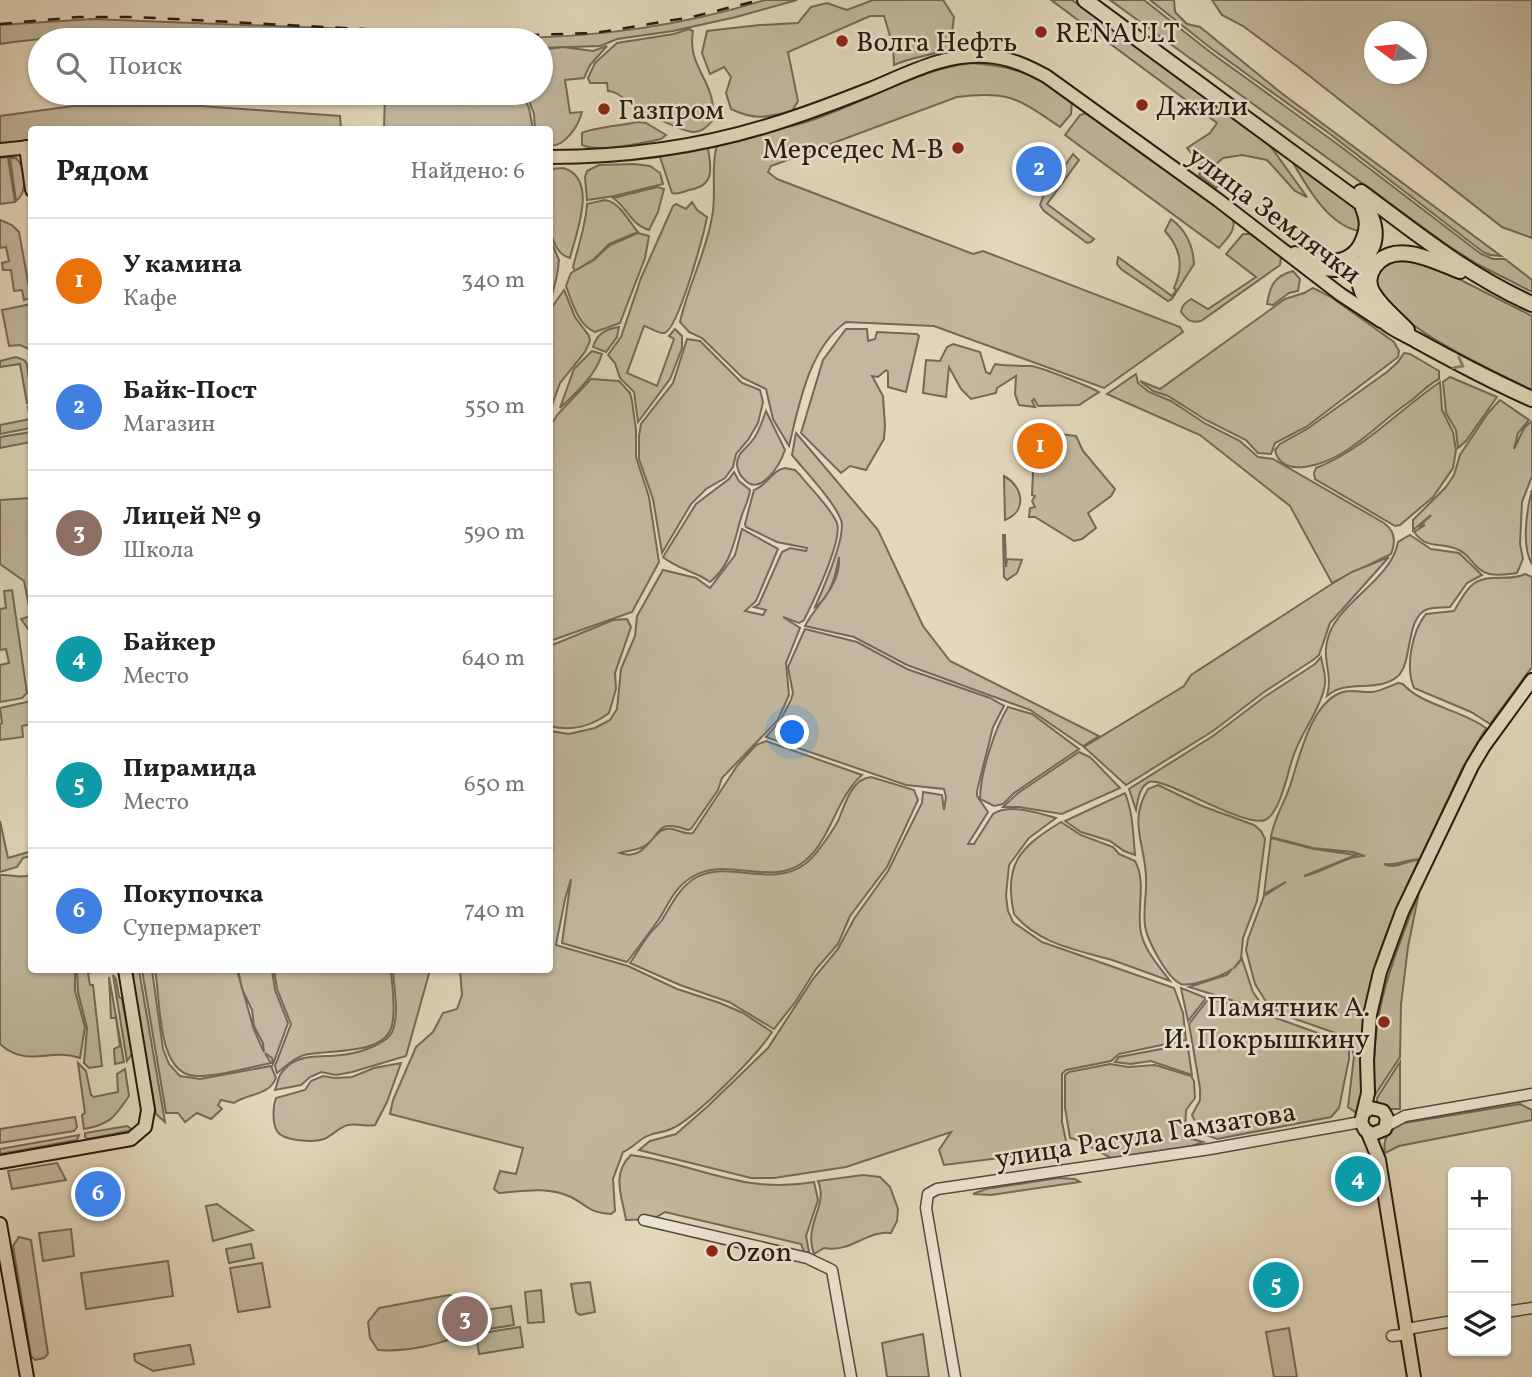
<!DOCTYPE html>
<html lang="ru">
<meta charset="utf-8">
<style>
body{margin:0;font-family:Vollkorn,serif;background:#f2f2f2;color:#222}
.controls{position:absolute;right:21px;bottom:21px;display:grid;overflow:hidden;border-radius:7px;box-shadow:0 2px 5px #0004}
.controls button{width:63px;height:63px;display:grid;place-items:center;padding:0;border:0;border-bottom:2px solid #e0e0e0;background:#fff;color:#222;font:35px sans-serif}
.compass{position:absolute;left:1364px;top:21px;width:63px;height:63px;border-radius:50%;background:#fff;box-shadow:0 2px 5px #0004;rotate:285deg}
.you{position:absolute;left:793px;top:733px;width:24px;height:24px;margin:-18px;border:5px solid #fff;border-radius:50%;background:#1a73e8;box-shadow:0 0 0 10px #1a73e833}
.badge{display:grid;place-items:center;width:46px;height:46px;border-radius:50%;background:#d93025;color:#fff;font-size:23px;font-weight:700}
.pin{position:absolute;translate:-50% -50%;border:4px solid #fff;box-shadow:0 2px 7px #0006}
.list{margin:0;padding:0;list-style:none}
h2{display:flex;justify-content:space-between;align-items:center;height:91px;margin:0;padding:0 28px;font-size:30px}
h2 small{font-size:23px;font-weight:400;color:#767676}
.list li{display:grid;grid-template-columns:46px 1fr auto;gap:21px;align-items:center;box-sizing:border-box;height:126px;padding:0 28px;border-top:2px solid #e0e0e0}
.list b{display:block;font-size:26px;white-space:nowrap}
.list p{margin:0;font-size:23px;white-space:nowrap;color:#767676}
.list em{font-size:23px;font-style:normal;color:#767676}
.icon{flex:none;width:38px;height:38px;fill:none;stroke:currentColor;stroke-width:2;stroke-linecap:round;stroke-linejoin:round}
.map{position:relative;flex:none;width:1532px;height:1377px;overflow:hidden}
.search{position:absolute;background:#fff;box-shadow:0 2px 5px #0004;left:28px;top:28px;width:525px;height:77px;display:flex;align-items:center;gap:18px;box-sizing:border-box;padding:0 24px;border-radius:38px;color:#767676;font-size:26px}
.panel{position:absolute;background:#fff;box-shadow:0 2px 5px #0004;left:28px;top:126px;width:525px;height:847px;border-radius:7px}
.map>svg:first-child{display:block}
</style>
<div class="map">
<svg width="1532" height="1377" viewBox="0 0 1532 1377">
<rect width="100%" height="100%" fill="#e2d8bc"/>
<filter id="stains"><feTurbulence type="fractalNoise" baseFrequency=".00286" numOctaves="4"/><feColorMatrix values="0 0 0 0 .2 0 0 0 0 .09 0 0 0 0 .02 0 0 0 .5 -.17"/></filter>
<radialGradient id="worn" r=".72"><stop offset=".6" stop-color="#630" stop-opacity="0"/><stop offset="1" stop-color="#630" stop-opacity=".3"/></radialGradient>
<g fill="#c2b89f" stroke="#736958" stroke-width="2" fill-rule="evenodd">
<path d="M765 0H797L736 17 673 31 617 39 600 46 541 48V40H373L376 37V31C419 34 462 38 505 38 592 38 682 26 765 0Z"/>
<path d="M873 0H943L954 17 950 48C933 56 913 56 894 65L893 46 884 16H870L788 52 798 101 792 111C766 117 756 121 731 109L726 93 731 77 724 67 710 74 702 53 707 31 760 25 798 23 811 7 827 3 847 10Z"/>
<path d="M1051 0H1072L1254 131 1271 147 1307 197 1295 191 1267 160 1242 155 1223 158 1210 169 1223 182 1216 188 1199 175 1203 168 1187 148 1210 133 1217 123Z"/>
<path d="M1110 0H1144L1210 52 1340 146 1481 254 1493 259H1505L1532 280V292L1477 264 1450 247Z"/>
<path d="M1150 0H1174L1175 12 1187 24 1200 27 1280 92 1501 256 1490 255 1483 252 1330 134 1212 49Z"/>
<path d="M1212 0H1532V238L1502 227 1298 67 1243 26 1222 15ZM1374 32H1416V74H1374Z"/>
<path d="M92 19 372 30 374 35 368 40C340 40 311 41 283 40 188 37 94 29 0 44V25Z"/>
<path d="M689 29 693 31C686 69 719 82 712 121 706 129 698 134 688 131 675 128 638 109 627 101 620 96 618 92 608 91L607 83H590L588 78 595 63 617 43 674 34Z"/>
<path d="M607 46 590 65 584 78 565 80 570 113 582 112C578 127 565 146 550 146V130L535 129 534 114 526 93H541V50L563 47 593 51Z"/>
<path d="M970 63C1019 66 1031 74 1072 101L1071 114 1060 127C1019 99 1009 90 957 97L771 166 768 172 777 179 973 254 983 251 1180 327 1183 332 1104 388 934 326 846 322C809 348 799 405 789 446L773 419 766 389 743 378 702 338 689 332 680 322C688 286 706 253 712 217 717 193 710 168 717 145 745 133 777 131 806 122 861 105 912 71 970 63Z"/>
<path d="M385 93H522L529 108 533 129H384Z"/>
<path d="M73 106H201L340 116 341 129 32 130 31 141 0 144V116Z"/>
<path d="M1086 113 1232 217C1238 230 1226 239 1219 248L1065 135 1080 115Z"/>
<path d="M638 122 646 123 666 135 661 139C642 143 598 153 582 145V133C590 128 625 125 638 122Z"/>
<path d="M706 147 708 149C712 170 714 186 689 190 682 192 679 195 672 193L659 154Z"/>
<path d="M1285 149 1357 208 1363 220 1359 231C1324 224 1302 177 1285 149Z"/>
<path d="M1073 154 1079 160 1047 204 1094 239 1091 242 1087 243 1044 211 1040 205 1043 197Z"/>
<path d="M8 157 15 202 0 204V158Z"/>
<path d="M10 158H16C26 168 28 192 16 201Z"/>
<path d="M634 164 650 166 660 173 663 184 614 196 587 200 585 177 587 171 599 165Z"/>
<path d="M563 168C599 178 576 233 570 258 542 251 549 191 550 169Z"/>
<path d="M657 187 664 189 658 212 649 230C631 225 628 208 613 198Z"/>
<path d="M605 200C620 202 629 222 638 232L609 244 594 259 575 271 573 267C578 247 586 225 587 204Z"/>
<path d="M692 202 697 210 707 217C704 233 678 331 664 333 659 334 649 327 644 326L627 373 657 386 674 339 669 336 675 329 682 336V348L670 379 638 422 634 392 620 378 615 363 608 355 621 337 641 278 673 206 676 204 686 209Z"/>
<path d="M1171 219C1186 230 1193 246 1194 264L1172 299 1168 301 1121 269 1117 264 1118 257 1172 296 1176 290 1174 288C1184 266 1181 249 1165 231Z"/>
<path d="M0 220 12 225 19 232 31 298 24 300 22 290 14 291 11 270H3L2 263 9 261 6 247 0 248Z"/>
<path d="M638 233 649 236 645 258 620 323 595 332C578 325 572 302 566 286L571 273 594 260 610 245Z"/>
<path d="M1243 234H1250L1279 254 1281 258 1280 265 1201 321C1191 323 1188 321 1181 312 1182 305 1185 303 1191 299L1208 309 1256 277 1226 254Z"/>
<path d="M550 239 559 260C558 273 555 287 550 299Z"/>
<path d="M1397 257 1435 267 1532 316V390C1493 370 1380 322 1374 277L1383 263Z"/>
<path d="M1293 271 1300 279 1298 291 1289 293 1273 305 1267 304C1270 286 1274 276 1293 271Z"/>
<path d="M1313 288 1331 297 1394 342 1399 351 1398 357 1306 427 1275 443 1271 454 1258 453 1246 440 1206 420 1168 396 1153 391 1140 381 1160 389 1285 299 1304 293Z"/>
<path d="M564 290 575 317 589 336 590 341 585 352 560 383 550 411V310Z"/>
<path d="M31 304V350L20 345 9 346 2 310Z"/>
<path d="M619 327 617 337 606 352 593 347C597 334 605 329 619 327Z"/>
<path d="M846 329H867L868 341 875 339 877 332 917 334 919 336 906 392 888 387V372L886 370 878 377 872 376 883 396 885 426 884 439 866 470 850 466 841 473 801 433 823 360Z"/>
<path d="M687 339 700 341 742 383 760 390 763 402 758 423 748 440 736 454 733 467 725 478 706 489 691 504 662 553 653 499 639 459V436L641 424 673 383Z"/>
<path d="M953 344 980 352 986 372 990 374 995 364C1008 366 1019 366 1031 366 1041 367 1090 387 1099 392L1079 405 1038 406 1034 399 1032 401 1035 407 1019 405 1015 394 1016 376 997 388 996 393 971 399 961 389 949 367 946 397 923 393 926 360 940 361 947 347Z"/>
<path d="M592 351 602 354C596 375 575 394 560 408L574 369Z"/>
<path d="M1404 353 1410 354 1439 371V379C1427 385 1419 395 1409 402 1387 417 1367 438 1344 452 1327 463 1282 481 1275 450L1280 444 1307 429 1387 372 1398 362Z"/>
<path d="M16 357 24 360 27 364 32 400 27 403 20 364 0 367V361Z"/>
<path d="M1136 374 1138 383 1149 392 1171 401 1206 424 1240 441 1258 457 1273 459 1384 523C1395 531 1396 542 1391 554L1332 583 1290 506 1200 435 1107 394Z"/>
<path d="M1450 377 1497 397 1466 441 1458 448 1456 430 1446 413 1443 382Z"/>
<path d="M591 379 619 381 630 393 632 401 636 430V457L649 497 659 562 632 612 550 641V426L558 414Z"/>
<path d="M1440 382 1442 410 1453 432 1456 450 1453 468 1433 497 1400 525 1395 526 1315 479 1314 473 1316 468C1363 450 1399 410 1440 382Z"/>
<path d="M1500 400 1529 420 1518 433 1514 449 1524 428 1532 421V476L1522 502 1520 544 1523 559 1517 573C1509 574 1498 576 1489 574 1476 571 1470 555 1459 550 1441 541 1428 551 1414 532L1425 525 1420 526 1431 515 1413 530V520L1446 487 1454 475 1460 455 1488 413Z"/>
<path d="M28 407H31V428L0 434V425L30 419Z"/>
<path d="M766 411 785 450C780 465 760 498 744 479 740 476 737 469 737 464 737 453 746 449 752 441 759 433 762 421 766 411Z"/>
<path d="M31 432V442L0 448V437Z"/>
<path d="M796 433 878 530 923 626 950 661 1099 736 1083 746 1030 710 907 665 854 637 805 626C817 603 841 586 839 557 836 574 831 597 815 607 823 589 847 536 841 520 834 501 805 471 792 455Z"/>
<path d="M1050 433 1076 436 1083 451 1115 489 1111 496 1088 513 1096 528 1082 539 1074 541 1035 517H1029L1030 508 1035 507 1032 501 1035 496 1032 495 1033 472 1045 464 1046 440 1040 439V435Z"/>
<path d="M785 468 795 470 800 475C810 488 831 508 837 523 843 540 813 602 804 620L799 623 783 617 800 628 786 663 789 695 778 720 722 778 718 790 691 829 688 830C653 818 663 836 643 847 636 850 627 851 620 853 642 861 648 840 661 831 673 824 683 836 693 833L737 766 756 745 766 741 862 775C836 798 832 837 806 860 773 889 726 855 692 877 675 887 669 903 659 919 649 933 638 948 627 962L562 943 571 879 565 899 556 945 628 966 677 989 720 1003 743 1013 772 1032C758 1054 695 1119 671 1129 663 1133 653 1132 645 1137 637 1142 632 1148 623 1152L613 1179 615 1211 611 1214C587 1212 590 1207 571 1197 548 1186 523 1191 499 1193L494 1189 500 1171 516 1174 523 1148 390 1114 393 1100 416 1047 433 1032 443 1013 457 1009 462 995 460 970H550V731L569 734 595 728 610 720 617 709 621 669 635 636 637 616 663 570 696 578 710 588 735 555 742 529 778 549 756 601 745 611 763 615 766 610 754 607 759 604 782 552 790 548 806 551 807 548 777 542 746 527 745 524 754 490C767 486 772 470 785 468Z"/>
<path d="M734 472 739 481 750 490C749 499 746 504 743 512 734 538 733 563 710 582 695 571 677 569 663 557L696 504 729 479Z"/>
<path d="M1004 476C1023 486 1028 511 1005 520Z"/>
<path d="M1532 490V564C1521 547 1527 508 1532 490Z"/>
<path d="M30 498 32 507 31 633 21 619 31 616 24 581 0 564V500Z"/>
<path d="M1003 535H1005L1006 567 1007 559 1022 560 1017 573 1007 580 1004 577Z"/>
<path d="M1410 535 1431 549 1459 553 1482 575 1467 583 1450 607C1443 608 1435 607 1428 609 1405 616 1413 663 1398 676 1377 694 1347 678 1327 696 1334 671 1319 659 1330 632 1343 600 1392 578 1398 542Z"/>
<path d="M1389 557 1330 623 1319 655 1313 660 1264 692 1213 731 1126 785 1084 747 1184 686 1191 675 1330 585 1352 572Z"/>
<path d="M1525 574 1532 577V667L1490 724 1471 712 1414 688C1405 667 1412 631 1426 614L1454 611C1459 603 1464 593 1470 587 1485 571 1508 583 1525 574Z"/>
<path d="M12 590 27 693 22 698 0 702V665L9 663 6 649 0 650V609L6 608 4 591Z"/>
<path d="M627 619 631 627 615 673 616 689 609 713C592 726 571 732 550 726V646L613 620Z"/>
<path d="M805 629 857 642 907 669 990 698 1004 706 993 727 977 791V796L988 812 968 844H974L993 814C1009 803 1039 813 1056 818L1029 838 1009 865 1006 896 1008 911 1013 922 1042 942 1174 988 1183 1013 1186 1040 1119 1054 1111 1061 1066 1070 1062 1074V1122L1067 1146 1025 1155 944 1165 939 1150 951 1132 846 1167 774 1178H751L639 1150 650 1141 676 1134 708 1106 768 1048 813 979 838 949 854 919 888 871 922 803 923 792 942 795 944 810 946 797 944 789 906 785 766 737 780 721 791 700 793 693 788 667Z"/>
<path d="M1321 657C1323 668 1327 678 1324 689 1320 710 1300 734 1293 757 1288 771 1280 814 1265 820 1244 828 1163 776 1149 782 1139 787 1138 800 1136 810L1129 789 1213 736 1263 698 1315 664Z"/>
<path d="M1398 683 1403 684C1421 705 1462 710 1486 728L1462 769 1420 859C1407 859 1397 866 1384 864 1395 870 1407 860 1419 860 1394 912 1369 967 1363 1025 1360 1051 1367 1088 1359 1111L1355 1112 1348 1107 1354 1056 1350 1041 1338 1034 1281 1014 1265 1000 1255 984 1246 950 1248 939 1264 896 1286 882 1264 894 1271 838 1314 849 1356 855 1304 876C1325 872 1344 856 1365 856L1353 852 1313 848 1271 837C1274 818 1284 804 1290 786 1299 759 1310 705 1340 693 1351 688 1362 693 1372 692 1381 691 1390 686 1398 683Z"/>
<path d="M31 701V724L22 726 23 737 0 740V724L2 723 0 708Z"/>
<path d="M1008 707 1032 714 1079 749 1014 793 1003 804 994 806 980 799C980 774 995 728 1008 707Z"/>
<path d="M1079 752 1090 757 1120 788 1062 814 1019 807H1003L1018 793Z"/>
<path d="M871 777 914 790 918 800 887 867 850 916 838 944 816 969 796 1001 774 1029 729 1002 680 985 630 963C637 953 643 942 651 932 655 928 659 924 662 920 672 904 679 888 695 878 729 859 771 889 805 864 815 857 832 832 838 821 845 805 851 779 871 777Z"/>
<path d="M1158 785 1202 806 1254 825 1261 831 1265 839 1257 901 1243 938 1241 959 1233 969 1242 959 1253 992 1266 1011 1189 987 1227 975 1232 969C1223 976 1191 987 1181 984 1167 978 1147 940 1145 926 1143 909 1147 893 1146 877 1145 843 1128 822 1148 789Z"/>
<path d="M1125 793C1133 813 1133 833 1135 855L1124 851 1110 841 1081 832 1065 821Z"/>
<path d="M0 821 8 858 32 851 31 856 23 858 17 867 0 872Z"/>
<path d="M1061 822 1081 835 1113 847 1119 854 1135 861C1147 883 1136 910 1141 933 1145 951 1159 966 1170 981 1151 974 1132 967 1112 960 1078 950 1038 944 1014 914 1003 864 1020 847 1061 822Z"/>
<path d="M0 875C12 874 19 879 31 875L32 970H75V991L85 1027 80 1058C51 1047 27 1069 0 1044Z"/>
<path d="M1419 892 1408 947 1401 1004 1400 1057 1375 1095C1369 1014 1391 966 1419 892Z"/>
<path d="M77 970H104L88 973 90 985H93L102 1066 89 1068 84 1063 87 1028 78 992Z"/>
<path d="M131 970H139L165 1122 156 1114Z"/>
<path d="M142 970H152L163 1049 169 1064 180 1076 200 1079 271 1066 276 1078C269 1096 248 1093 234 1103L221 1100 218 1105 222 1109 211 1119 197 1113 185 1122 178 1113H166Z"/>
<path d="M155 970H237L254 1030 264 1052 263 1043 254 1026 252 1010 242 989 238 970H272L275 990 288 1023 273 1064 272 1058 265 1053 271 1063C247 1068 221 1076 196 1076 156 1075 161 1000 155 970Z"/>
<path d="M274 970H391C392 987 396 1008 392 1025 386 1056 327 1049 304 1055 294 1058 285 1067 277 1073L275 1066 291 1024 277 989Z"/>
<path d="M393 970H430L406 1056 352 1072 336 1075 321 1072 310 1077 301 1085 275 1090C277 1085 278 1079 280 1075 294 1052 319 1058 341 1055 355 1054 388 1045 393 1030 399 1013 394 988 393 970Z"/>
<path d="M113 975 116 979 119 997 122 999 132 1054 127 1061Z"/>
<path d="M109 977 124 1062 115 1064 114 1049 120 1046 116 1018H111Z"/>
<path d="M1181 988 1206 998 1188 1021Z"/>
<path d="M1209 998 1279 1019 1343 1042 1349 1051V1059L1339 1108 1331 1117 1217 1139 1201 1133 1192 1115 1200 1100V1088L1189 1024Z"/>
<path d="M1182 1045 1188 1048 1192 1075 1151 1061 1130 1064 1115 1062 1119 1057Z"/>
<path d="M1400 1062V1109H1386L1377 1102V1098Z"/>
<path d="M78 1063 86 1071 91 1095 94 1097 118 1092 117 1074 125 1069 129 1096C115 1117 109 1125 84 1129L82 1115 85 1113Z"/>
<path d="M401 1063 387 1102 375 1125C366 1127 357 1123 348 1125 339 1127 332 1136 324 1139 313 1143 283 1141 277 1131 272 1123 273 1106 276 1098L305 1090 311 1081 323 1076 335 1078 352 1077 374 1068Z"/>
<path d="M1110 1064 1128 1067 1155 1065 1191 1076 1194 1081 1195 1098 1186 1110 1185 1133 1192 1139 1203 1142 1192 1146 1111 1158 1078 1140 1070 1138 1065 1108V1075L1069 1072Z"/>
<path d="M1520 1104 1532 1110V1120L1399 1146 1385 1153C1382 1137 1390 1129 1404 1123Z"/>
<path d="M75 1117 77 1127 74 1131 0 1143V1129Z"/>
<path d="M127 1126 133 1130 88 1139 85 1137V1133Z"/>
<path d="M79 1135 77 1140 0 1154V1149Z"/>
<path d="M631 1155C697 1164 743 1195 814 1182L818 1200 806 1236 809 1252 805 1254 801 1244 665 1212 653 1219 626 1220C622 1196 611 1174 631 1155Z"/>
<path d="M57 1163 66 1180 12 1189 8 1171Z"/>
<path d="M863 1175 880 1177 890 1187 898 1209 897 1221 891 1233C867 1230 851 1253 824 1248L814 1254C803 1223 829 1207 818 1181Z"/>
<path d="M1058 1178 1075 1179 1080 1182 991 1195 973 1194 986 1189Z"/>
<path d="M217 1204 253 1230 213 1241 206 1206Z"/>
<path d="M71 1229 74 1256 43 1261 39 1233Z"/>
<path d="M19 1237 31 1240 48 1354 44 1358 35 1360 31 1356 13 1246Z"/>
<path d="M251 1244 254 1258 229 1263 226 1249Z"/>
<path d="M168 1261 173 1296 86 1309 81 1273Z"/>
<path d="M262 1263 270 1307 238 1312 230 1268Z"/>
<path d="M590 1282 595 1312 580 1315 576 1312 571 1284Z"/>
<path d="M541 1290 544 1322 528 1323 525 1292Z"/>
<path d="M449 1295 461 1299 467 1315V1331C445 1345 404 1352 378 1350L370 1338 368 1322 379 1308Z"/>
<path d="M511 1306 514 1325 488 1329 485 1310Z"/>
<path d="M520 1327 523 1347 479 1354 476 1334Z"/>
<path d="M1289 1328 1297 1377H1274L1266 1332Z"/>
<path d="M923 1334 929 1377H887L882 1343Z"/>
<path d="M190 1345 194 1364 153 1371 135 1361 134 1354Z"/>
</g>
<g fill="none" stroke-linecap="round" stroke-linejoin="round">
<defs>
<g id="minor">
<path d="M1386 1126 1405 1116 1532 1094"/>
<path d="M644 1220 807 1258 832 1270 851 1377"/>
<path d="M1506 1312 1532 1308"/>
<path d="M1392 1336 1402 1335 1407 1329 1453 1321"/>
<path d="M955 1377 926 1208 928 1194 937 1189 1210 1149 1361 1122"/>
</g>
<g id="major">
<path d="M26 147 32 190"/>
<path d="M0 150 31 147"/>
<path d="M550 157C623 157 699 147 770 125 803 115 837 102 870 89 907 74 945 53 986 56 1008 57 1027 66 1046 76L1218 200 1340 294 1381 321"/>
<path d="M1295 253C1318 261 1350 270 1362 240 1367 229 1367 220 1362 208"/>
<path d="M1308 268 1336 270 1362 262"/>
<path d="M1363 1113 1371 1108 1383 1111 1387 1118 1385 1129 1373 1134 1365 1130 1361 1122 1368 1093 1367 1060 1370 1015 1380 972 1402 912 1472 766 1484 746 1532 680"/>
<path d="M1368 1133 1379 1160 1414 1377"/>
<path d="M0 1162 131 1139 145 1127 148 1110 125 970"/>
<path d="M0 1224 27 1377"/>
</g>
<g id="highway">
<path d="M1085 0 1365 206C1374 218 1379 237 1370 251 1365 260 1360 264 1359 275 1358 293 1371 309 1384 321 1392 329 1406 334 1416 340 1454 361 1492 381 1532 399"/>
<path d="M1361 192C1416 233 1469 276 1532 304"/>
<path d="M1407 330C1396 318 1381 307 1373 293 1368 285 1368 276 1374 267 1394 239 1434 261 1460 271"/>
</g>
</defs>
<use href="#minor" stroke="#544a3b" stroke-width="13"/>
<use href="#major" stroke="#241a10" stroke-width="16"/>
<use href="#highway" stroke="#241a10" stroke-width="18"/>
<use href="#minor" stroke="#ece6d3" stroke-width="10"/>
<use href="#major" stroke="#e2d8bc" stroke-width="12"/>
<use href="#highway" stroke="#e2d8bc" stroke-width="14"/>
<path stroke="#241a10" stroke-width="2.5" stroke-dasharray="12 12" stroke-linecap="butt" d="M0 24 78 17H135L496 36 595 33 692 17 760 0"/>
</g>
<defs><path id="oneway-chevron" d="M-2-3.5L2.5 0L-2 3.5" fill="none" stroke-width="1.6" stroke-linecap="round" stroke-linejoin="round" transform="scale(1.75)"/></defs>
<use stroke="#8c826f" href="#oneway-chevron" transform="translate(1459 364) rotate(28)"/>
<g fill="#8f2418" stroke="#ece6d3" stroke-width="2.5">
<circle cx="1041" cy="32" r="7"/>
<circle cx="842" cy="41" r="7"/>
<circle cx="1142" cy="105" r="7"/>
<circle cx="604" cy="109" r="7"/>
<circle cx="958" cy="148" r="7"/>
<circle cx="1384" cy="1022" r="7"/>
<circle cx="712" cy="1251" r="7"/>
</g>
<g text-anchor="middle" stroke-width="5" stroke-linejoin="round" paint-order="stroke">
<g font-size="28" fill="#241a10" stroke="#ece6d3" text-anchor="start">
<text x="1055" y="42">RENAULT</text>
<text x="856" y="51">Волга Нефть</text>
<text x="1156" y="115">Джили</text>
<text x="618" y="119">Газпром</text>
<text x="944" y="158" text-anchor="end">Мерседес M-B</text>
<text x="1370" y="1016" text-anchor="end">Памятник А.<tspan x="1370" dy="32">И. Покрышкину</tspan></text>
<text x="726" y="1261">Ozon</text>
</g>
<g font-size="28" fill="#241a10" stroke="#ece6d3">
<text transform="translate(1275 214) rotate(37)" y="10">улица Землячки</text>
<text transform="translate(1145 1134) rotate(-9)" y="10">улица Расула Гамзатова</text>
</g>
</g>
<rect width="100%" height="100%" filter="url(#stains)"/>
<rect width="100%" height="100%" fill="url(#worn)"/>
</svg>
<div class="controls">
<button>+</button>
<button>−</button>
<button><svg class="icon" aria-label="layers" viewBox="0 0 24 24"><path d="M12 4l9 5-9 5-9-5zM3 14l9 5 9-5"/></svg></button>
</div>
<svg class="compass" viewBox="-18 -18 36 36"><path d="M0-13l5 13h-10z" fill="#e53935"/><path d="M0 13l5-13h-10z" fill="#767676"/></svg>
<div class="you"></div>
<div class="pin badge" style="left:1040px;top:446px;background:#e8710a">1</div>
<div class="pin badge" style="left:1039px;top:169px;background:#3f7fe0">2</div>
<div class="pin badge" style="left:465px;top:1319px;background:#8d6e63">3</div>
<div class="pin badge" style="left:1358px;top:1179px;background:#0f9aa8">4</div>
<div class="pin badge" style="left:1276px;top:1285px;background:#0f9aa8">5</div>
<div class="pin badge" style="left:98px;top:1194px;background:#3f7fe0">6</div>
<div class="search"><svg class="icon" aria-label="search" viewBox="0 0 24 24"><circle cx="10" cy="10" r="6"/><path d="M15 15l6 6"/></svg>Поиск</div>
<section class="panel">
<h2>Рядом<small>Найдено: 6</small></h2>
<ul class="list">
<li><span class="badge" style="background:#e8710a">1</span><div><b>У камина</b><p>Кафе</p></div><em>340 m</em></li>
<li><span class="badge" style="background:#3f7fe0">2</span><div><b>Байк-Пост</b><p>Магазин</p></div><em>550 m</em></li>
<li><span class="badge" style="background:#8d6e63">3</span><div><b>Лицей № 9</b><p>Школа</p></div><em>590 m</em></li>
<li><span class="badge" style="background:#0f9aa8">4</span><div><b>Байкер</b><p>Место</p></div><em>640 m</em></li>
<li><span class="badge" style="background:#0f9aa8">5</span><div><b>Пирамида</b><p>Место</p></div><em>650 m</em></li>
<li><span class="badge" style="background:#3f7fe0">6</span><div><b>Покупочка</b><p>Супермаркет</p></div><em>740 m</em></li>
</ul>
</section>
</div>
